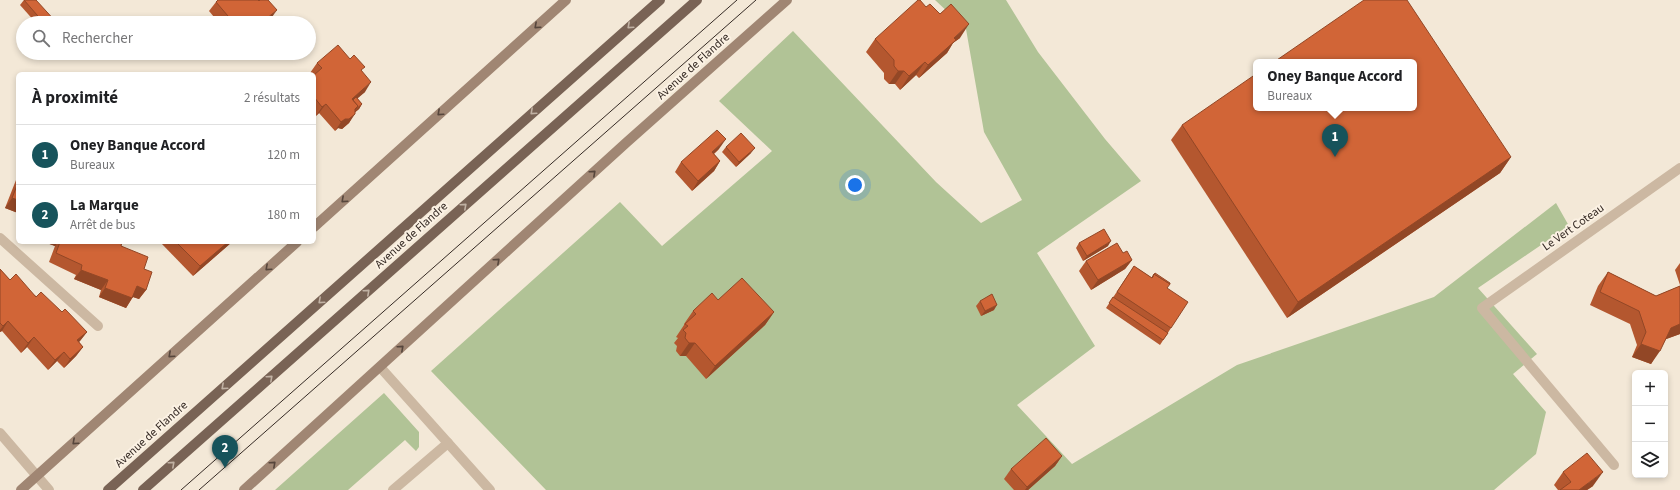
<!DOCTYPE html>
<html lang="fr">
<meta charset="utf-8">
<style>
body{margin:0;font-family:"Source Sans 3",sans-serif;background:#f6f6f6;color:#202124}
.controls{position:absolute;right:12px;bottom:12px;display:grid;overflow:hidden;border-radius:6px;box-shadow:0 2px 6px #0003}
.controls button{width:36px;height:36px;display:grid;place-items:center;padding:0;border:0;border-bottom:1px solid #e0e0e0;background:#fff;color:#202124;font:20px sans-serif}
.you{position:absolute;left:855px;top:185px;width:14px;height:14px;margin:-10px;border:3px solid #fff;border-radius:50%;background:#1a73e8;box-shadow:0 0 0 6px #1a73e833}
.badge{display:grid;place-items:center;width:26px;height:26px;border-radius:50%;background:#17535b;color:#fff;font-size:13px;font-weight:700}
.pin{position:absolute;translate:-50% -33px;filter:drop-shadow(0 1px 2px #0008)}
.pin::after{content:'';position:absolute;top:21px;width:14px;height:12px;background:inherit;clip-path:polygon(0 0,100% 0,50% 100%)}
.popup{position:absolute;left:1253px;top:59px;width:164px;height:52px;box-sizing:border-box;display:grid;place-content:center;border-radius:6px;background:#fff;filter:drop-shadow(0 1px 3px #0005);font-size:13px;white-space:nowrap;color:#757577}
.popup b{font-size:15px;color:#202124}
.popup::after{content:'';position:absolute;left:50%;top:100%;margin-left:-8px;border:8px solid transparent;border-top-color:#fff}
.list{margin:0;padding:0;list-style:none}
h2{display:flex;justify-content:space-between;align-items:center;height:52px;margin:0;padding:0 16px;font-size:17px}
h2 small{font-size:13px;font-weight:400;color:#757577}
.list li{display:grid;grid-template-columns:26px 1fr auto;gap:12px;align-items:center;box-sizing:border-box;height:60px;padding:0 16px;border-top:1px solid #e0e0e0}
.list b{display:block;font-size:15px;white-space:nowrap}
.list p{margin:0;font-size:13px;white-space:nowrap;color:#757577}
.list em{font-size:13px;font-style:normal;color:#757577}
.icon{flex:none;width:22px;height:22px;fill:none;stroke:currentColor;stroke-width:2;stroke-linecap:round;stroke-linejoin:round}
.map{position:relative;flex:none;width:1680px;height:490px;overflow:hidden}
.search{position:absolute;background:#fff;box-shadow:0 2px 6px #0003;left:16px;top:16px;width:300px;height:44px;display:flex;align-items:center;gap:10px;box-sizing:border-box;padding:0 14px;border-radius:22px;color:#757577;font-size:15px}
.panel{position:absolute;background:#fff;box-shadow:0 2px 6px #0003;left:16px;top:72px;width:300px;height:172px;border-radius:6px}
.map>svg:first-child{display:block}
</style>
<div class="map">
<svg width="1680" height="490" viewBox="0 0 1680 490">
<rect width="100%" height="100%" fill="#f3e8d7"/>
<g fill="#b1c396">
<path d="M935 0H1006L1038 52 1105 139 1141 181 1037 253 1095 346 1017 405 1072 464 1237 365 1434 297 1556 203 1569 226 1478 288 1537 354 1513 374 1546 412 1536 454 1494 490H546L431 371 620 202 662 246 772 151 719 101 793 31 936 182 981 223 1022 200 984 132 966 29Z"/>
<path d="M384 393 419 432V447L416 451 405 440 348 490H275Z"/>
</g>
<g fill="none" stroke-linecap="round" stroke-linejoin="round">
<path stroke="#ccb8a2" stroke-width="10" d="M1614 465 1482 308 1680 168"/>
<g stroke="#ccb8a2" stroke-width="10">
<path d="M0 238 98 326"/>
<path d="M380 367 490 490"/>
<path d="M0 433 49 490"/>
<path d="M393 490 448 443"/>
</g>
<g stroke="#a08673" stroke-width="10">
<path d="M314 227 566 0"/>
<path d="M21 490 297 242"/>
<path d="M244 490 627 142 787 0"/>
</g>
<g stroke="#796355" stroke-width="10">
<path d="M108 490 660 0"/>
<path d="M143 490 697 0"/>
</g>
<g stroke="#362b25" stroke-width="1">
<path d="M181 490 737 0"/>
<path d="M199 490 756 0"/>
</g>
</g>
<g fill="#b4572f">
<path d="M24 0 57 23H36L20 5Z"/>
<path d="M216 2 270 20 266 23H219L209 11Z"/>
<path d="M960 38 953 43 947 53 919 78 916 75 900 90 895 84H889L884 79V73L866 52 875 39Z"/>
<path d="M317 63 362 71 365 92 357 98 362 104 359 109 355 112 349 123 342 129 338 128 335 131 319 113 316 116 314 114V74H312L310 73Z"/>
<path d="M1182 125 1511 157 1500 173 1287 318 1171 140Z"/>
<path d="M726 147 751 153 736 167 722 152Z"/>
<path d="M719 149 714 154 720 161 714 171 692 191 675 172 681 162Z"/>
<path d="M18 175V213L5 208Z"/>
<path d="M44 242H122L121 246 144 269 146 290 139 299 133 297 126 308 99 297 101 290 74 279 76 275 49 262 55 246Z"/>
<path d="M162 242H232L193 276 161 243Z"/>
<path d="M1079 243 1108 246 1083 261 1076 248Z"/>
<path d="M1132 260 1125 269 1091 290 1079 271 1086 261Z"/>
<path d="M1680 263V285L1675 270Z"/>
<path d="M1134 266 1167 288 1171 328 1160 345 1106 308Z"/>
<path d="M0 269 10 280 62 312 87 332 79 342 83 347 76 356 64 368 57 361 48 370 27 347 21 353 2 331 0 332Z"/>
<path d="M1608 272 1656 296 1680 286V334L1666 339 1651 364 1632 357 1637 345 1630 324 1590 305 1598 286Z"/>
<path d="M718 300 774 312 765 325 706 379 686 356H680L676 351 677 346 674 343 678 338 676 337 684 325V324L693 311Z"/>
<path d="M980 301 994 310 981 316 976 306Z"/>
<path d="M1062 456 1055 466 1028 490H1014L1004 479 1011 469Z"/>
<path d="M1563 472 1593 486 1587 490H1558L1554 485Z"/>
</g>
<g fill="#924726">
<path d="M277 10 270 20 266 23H261Z"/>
<path d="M969 24 960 38 953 43 947 53 919 78 928 65 954 38Z"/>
<path d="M925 62 916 75 900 90 909 76Z"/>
<path d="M898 71H904L895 84H889Z"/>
<path d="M371 82 365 92 350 105 352 99Z"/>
<path d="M326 104 319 113 316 116 322 107Z"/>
<path d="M362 104 359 109 351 116 355 111Z"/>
<path d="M355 114 349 123 342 129 338 128 335 131 341 122 345 119Z"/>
<path d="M726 139 719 149 705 161 712 152Z"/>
<path d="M755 148 751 153 736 167 739 162Z"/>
<path d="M1511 157 1500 173 1287 318 1298 302Z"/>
<path d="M720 161 714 171 692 191 698 181Z"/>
<path d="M12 198 18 200V213L5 208Z"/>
<path d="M1111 241 1108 246 1083 261 1087 256Z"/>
<path d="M44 242H58L55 246Z"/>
<path d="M228 242H232L193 276 200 266Z"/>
<path d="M1132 260 1125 269 1091 290 1098 280Z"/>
<path d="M81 270 108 280 101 290 74 279Z"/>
<path d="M137 286 146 290 139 299 130 296Z"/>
<path d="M105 288 132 298 126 308 99 297Z"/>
<path d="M997 305 994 310 981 316 985 311Z"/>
<path d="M774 312 765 325 706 379 715 366Z"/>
<path d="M8 321 2 331 0 332V330L3 326Z"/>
<path d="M1680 324V334L1661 341 1671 328Z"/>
<path d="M87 332 80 341 70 350 77 340Z"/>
<path d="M34 337 27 347 21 353 28 343Z"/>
<path d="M689 343H695L686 356H680Z"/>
<path d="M1641 344 1660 351 1651 364 1632 357Z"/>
<path d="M83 347 76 356 64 368 70 359Z"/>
<path d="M64 352 57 361 48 370 55 360Z"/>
<path d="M1062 456 1055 466 1028 490H1025L1027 487Z"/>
<path d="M1603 472 1593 486 1587 490H1579Z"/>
</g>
<g fill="#d16537" stroke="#924726">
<path d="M24 0H36L57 23H44Z"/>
<path d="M218 0H258L259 1 260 0H268L277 10 261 23H234L216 2Z"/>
<path d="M918 0H920L926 7 930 4 940 14 951 4 969 24 954 38 956 40 928 65 925 62 909 76 904 71H898L894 66V60L875 39Z"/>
<path d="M1364 0H1407L1511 157 1298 302 1182 125 1256 74V108H1414V62H1274Z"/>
<path d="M338 45 350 59 354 55 365 67 361 70 371 82 352 99 358 106 355 109V114L349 119H345L341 122 326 104 322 107 314 97V96L316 94 314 92V75L322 68 317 63Z"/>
<path d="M356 97 362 104 355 110 358 106 353 100Z"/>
<path d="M717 130 726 139 712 152 720 161 698 181 681 162Z"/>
<path d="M741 133 755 148 739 162 726 147Z"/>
<path d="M18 183V200L12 198Z"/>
<path d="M1104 229 1111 241 1087 256 1079 243Z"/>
<path d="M60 242H122L121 246 148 257 144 269 152 272 146 290 137 286 132 298 105 288 108 280 81 270 82 265 56 253Z"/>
<path d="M176 242H228L200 266Z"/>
<path d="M1117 243 1123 253 1127 251 1132 260 1098 280 1086 261Z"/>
<path d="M1134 266 1152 278 1154 274 1170 284 1167 288 1188 302 1171 328 1117 292Z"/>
<path d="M0 269 10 280 16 274 36 297 41 292 62 312 65 309 87 332 77 340 83 347 70 359 64 352 55 360 34 337 28 343 8 321 3 326 0 323Z"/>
<path d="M1608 272 1656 296 1680 286V324L1671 328 1660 351 1641 344 1646 332 1639 311 1600 292Z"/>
<path d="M1155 273 1170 283V284L1154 274 1152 278Z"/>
<path d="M742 278 774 312 715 366 695 343H689L685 338 686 333 683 330 688 326 685 324 696 314 693 311 712 293 718 300Z"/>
<path d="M992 294 997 305 985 311 980 301Z"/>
<path d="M1113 297 1168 333 1163 340 1109 303Z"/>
<path d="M1046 438 1062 456 1027 487 1011 469Z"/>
<path d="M1587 453 1603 472 1579 490H1560L1571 482 1563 472Z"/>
</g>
<defs><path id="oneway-chevron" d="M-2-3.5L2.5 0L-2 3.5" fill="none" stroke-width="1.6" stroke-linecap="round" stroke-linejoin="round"/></defs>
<g stroke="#56463c">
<use href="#oneway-chevron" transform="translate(537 26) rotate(138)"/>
<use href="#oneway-chevron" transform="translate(440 113) rotate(138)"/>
<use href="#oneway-chevron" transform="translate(593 173) rotate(-42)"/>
<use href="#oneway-chevron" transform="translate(344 200) rotate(138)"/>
<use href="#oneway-chevron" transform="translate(497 261) rotate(-42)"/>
<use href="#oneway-chevron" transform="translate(268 268) rotate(138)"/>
<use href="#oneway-chevron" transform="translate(401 348) rotate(-42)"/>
<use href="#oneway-chevron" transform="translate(171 355) rotate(138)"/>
<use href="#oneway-chevron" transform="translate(75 442) rotate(138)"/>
<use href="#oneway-chevron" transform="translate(273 464) rotate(-42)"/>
</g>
<g stroke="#c0b1a3">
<use href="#oneway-chevron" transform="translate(630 26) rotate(138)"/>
<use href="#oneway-chevron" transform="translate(533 112) rotate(138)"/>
<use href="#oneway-chevron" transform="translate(464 206) rotate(-42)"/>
<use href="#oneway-chevron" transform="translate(367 292) rotate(-42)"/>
<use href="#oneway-chevron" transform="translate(321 301) rotate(138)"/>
<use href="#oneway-chevron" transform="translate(270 378) rotate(-42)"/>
<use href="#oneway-chevron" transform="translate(224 387) rotate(138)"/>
<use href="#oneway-chevron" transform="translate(172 464) rotate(-42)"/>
</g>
<g text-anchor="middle" stroke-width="4" stroke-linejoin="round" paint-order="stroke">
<g font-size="12" fill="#362b25" stroke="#fbf1e3">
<text transform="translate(693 66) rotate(-42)" y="4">Avenue de Flandre</text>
<text transform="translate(1573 227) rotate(-35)" y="4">Le Vert Coteau</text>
<text transform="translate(411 235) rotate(-42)" y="4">Avenue de Flandre</text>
<text transform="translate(151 434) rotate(-42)" y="4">Avenue de Flandre</text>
</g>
</g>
</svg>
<div class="controls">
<button>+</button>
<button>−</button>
<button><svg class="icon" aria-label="layers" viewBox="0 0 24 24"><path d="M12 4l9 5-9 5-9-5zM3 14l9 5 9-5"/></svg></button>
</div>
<div class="you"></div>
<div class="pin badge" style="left:1335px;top:157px">1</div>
<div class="popup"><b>Oney Banque Accord</b>Bureaux</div>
<div class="pin badge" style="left:225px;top:468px">2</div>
<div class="search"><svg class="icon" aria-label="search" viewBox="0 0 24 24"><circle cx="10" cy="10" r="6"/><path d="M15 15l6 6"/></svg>Rechercher</div>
<section class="panel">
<h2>À proximité<small>2 résultats</small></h2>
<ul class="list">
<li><span class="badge">1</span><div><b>Oney Banque Accord</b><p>Bureaux</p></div><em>120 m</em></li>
<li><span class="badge">2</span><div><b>La Marque</b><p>Arrêt de bus</p></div><em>180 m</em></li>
</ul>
</section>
</div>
